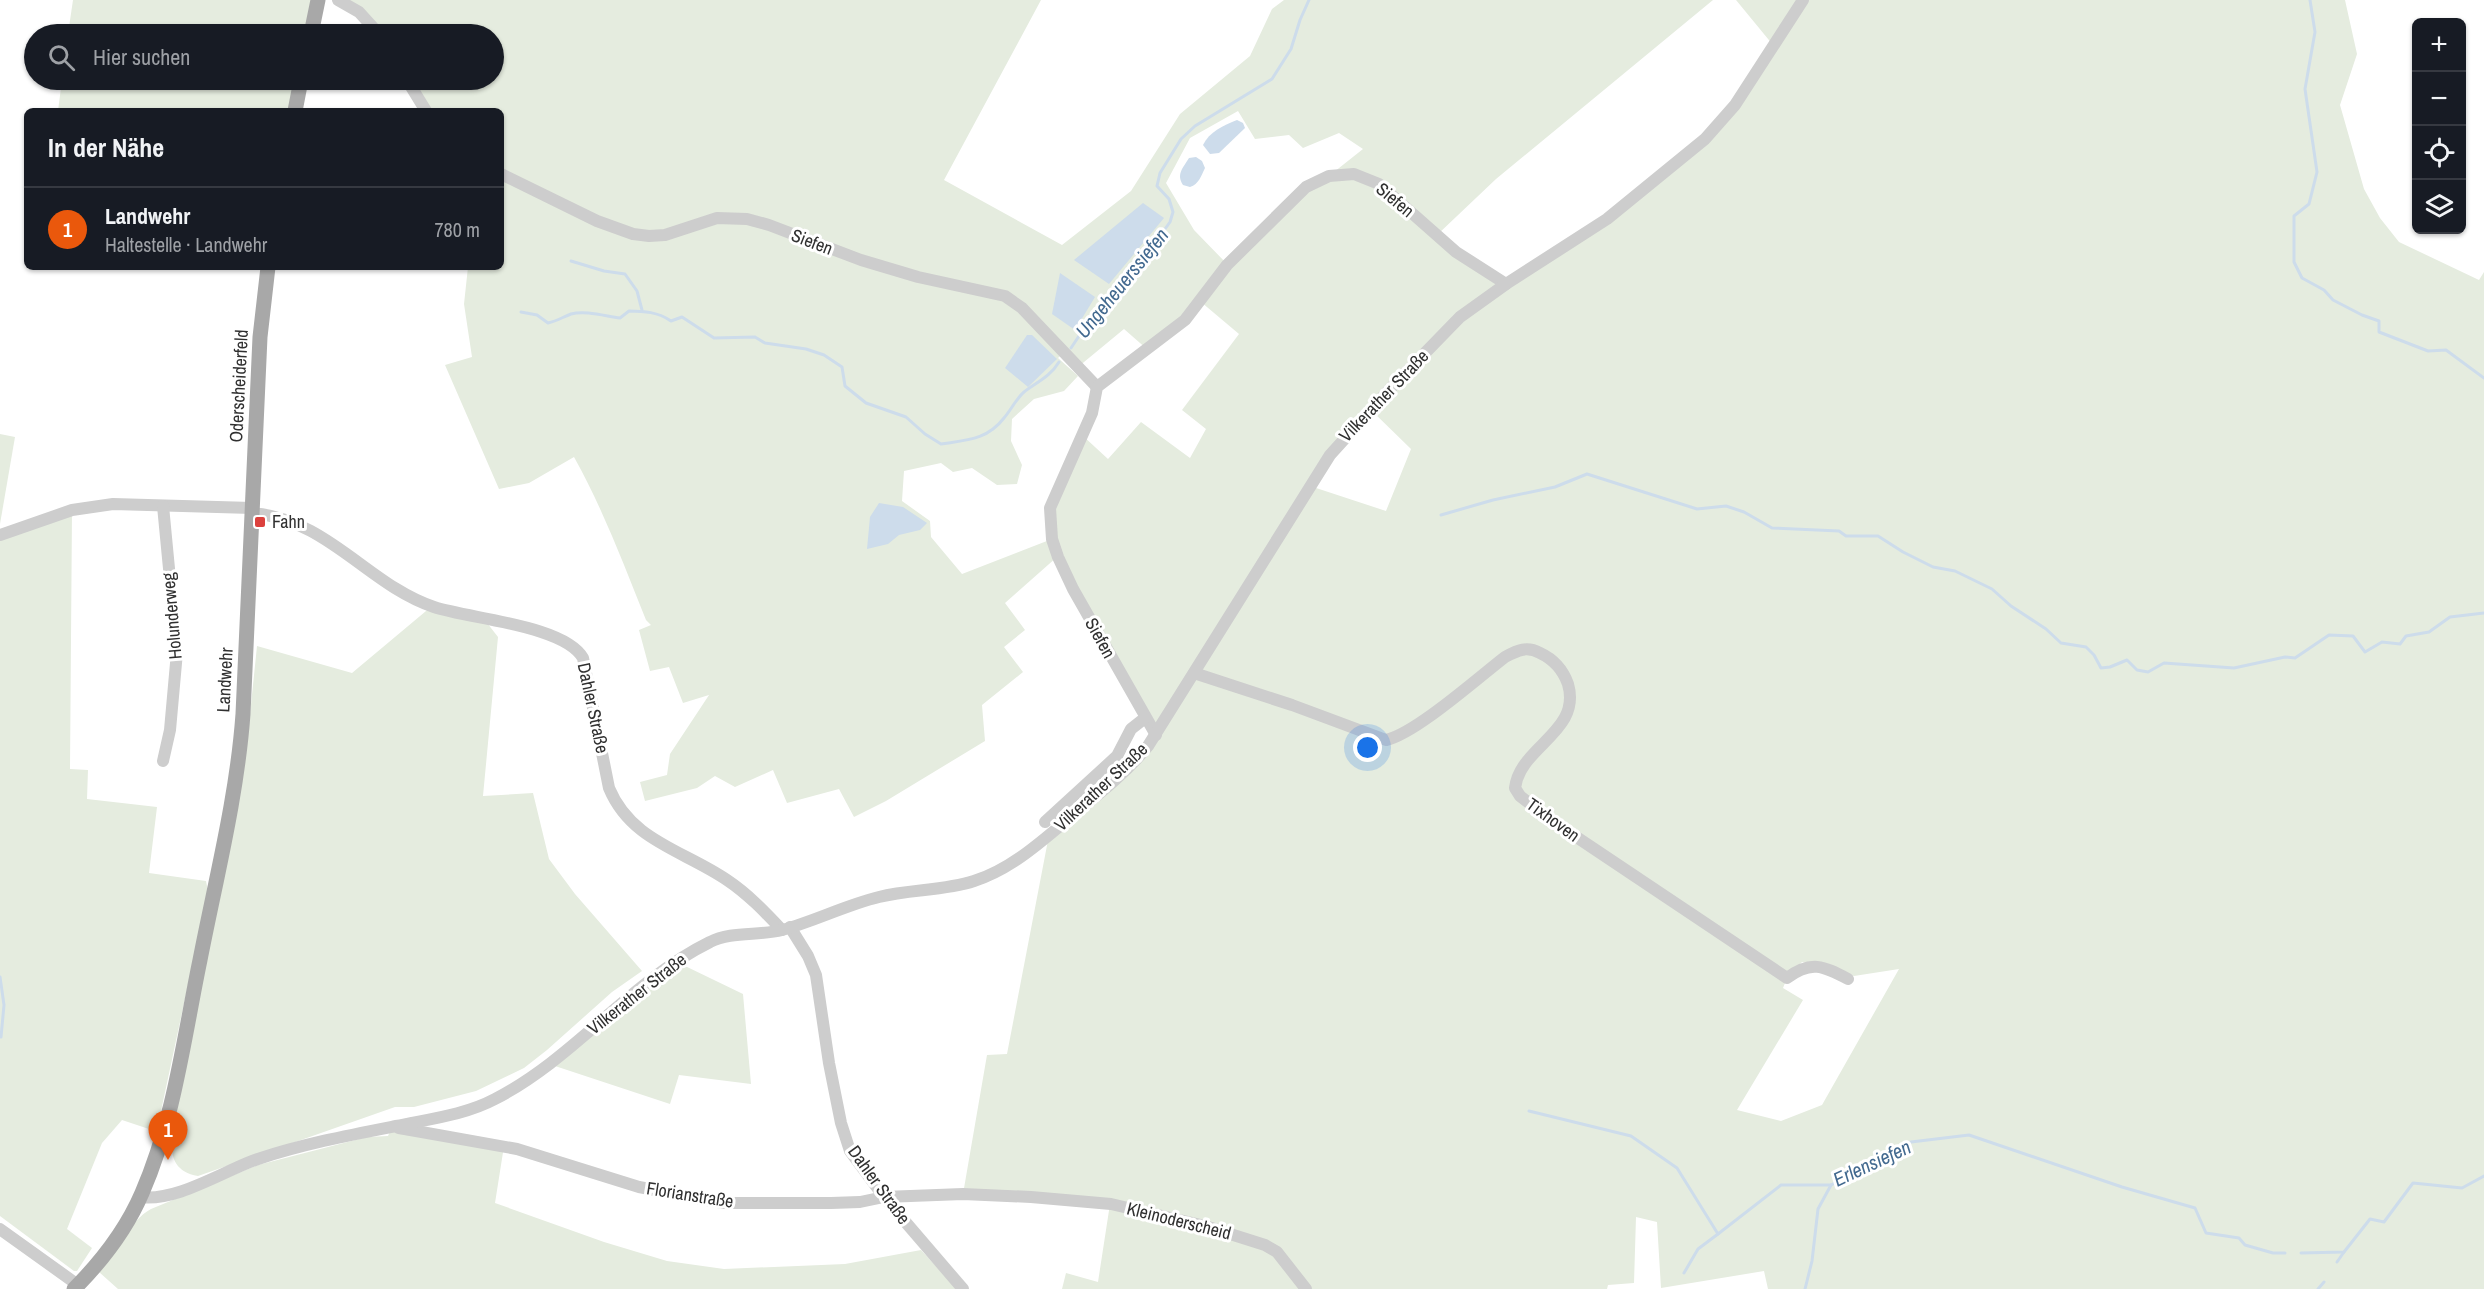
<!DOCTYPE html>
<html lang="de">
<meta charset="utf-8">
<style>
body{margin:0;font-family:"Archivo Narrow",sans-serif;background:#242831;color:#f1f3f6}
.controls{position:absolute;right:18px;top:18px;display:grid;overflow:hidden;border-radius:9px;box-shadow:0 2px 4px #0004}
.controls button{width:54px;height:54px;display:grid;place-items:center;padding:0;border:0;border-bottom:2px solid #363941;background:#171b24;color:#f1f3f6;font:30px sans-serif}
.you{position:absolute;left:1368px;top:748px;width:21px;height:21px;margin:-15px;border:4px solid #fff;border-radius:50%;background:#1a73e8;box-shadow:0 0 0 9px #1a73e833}
.badge{display:grid;place-items:center;width:39px;height:39px;border-radius:50%;background:#ea580c;color:#fff;font-size:20px;font-weight:700}
.pin{position:absolute;translate:-50% -50px;filter:drop-shadow(0 2px 3px #0008)}
.pin::after{content:'';position:absolute;top:32px;width:21px;height:18px;background:inherit;clip-path:polygon(0 0,100% 0,50% 100%)}
.list{margin:0;padding:0;list-style:none}
h2{display:flex;justify-content:space-between;align-items:center;height:78px;margin:0;padding:0 24px;font-size:26px}
h2 small{font-size:20px;font-weight:400;color:#9ea1a6}
.list li{display:grid;grid-template-columns:39px 1fr auto;gap:18px;align-items:center;box-sizing:border-box;height:84px;padding:0 24px;border-top:2px solid #363941}
.list b{display:block;font-size:22px;white-space:nowrap}
.list p{margin:0;font-size:20px;white-space:nowrap;color:#9ea1a6}
.list em{font-size:20px;font-style:normal;color:#9ea1a6}
.icon{flex:none;width:33px;height:33px;fill:none;stroke:currentColor;stroke-width:2;stroke-linecap:round;stroke-linejoin:round}
.map{position:relative;flex:none;width:2484px;height:1289px;overflow:hidden}
.search{position:absolute;background:#171b24;box-shadow:0 2px 4px #0004;left:24px;top:24px;width:480px;height:66px;display:flex;align-items:center;gap:15px;box-sizing:border-box;padding:0 21px;border-radius:33px;color:#9ea1a6;font-size:22px}
.panel{position:absolute;background:#171b24;box-shadow:0 2px 4px #0004;left:24px;top:108px;width:480px;height:162px;border-radius:9px}
.map>svg:first-child{display:block}
</style>
<div class="map">
<svg width="2484" height="1289" viewBox="0 0 2484 1289">
<rect width="100%" height="100%" fill="#fff"/>
<g fill="#e5ecdf" fill-rule="evenodd">
<path d="M73 0H318L311 34H68Z"/>
<path d="M346 0H1041L944 180 1062 245 1131 191 1180 114 1250 56 1272 9 1284 0H1713L1496 179 1437 235 1506 284 1607 219 1735 105 1773 45 1736 0H2345L2357 54 2340 105 2364 189 2380 218 2399 242 2479 280 2484 272V1289H1768L1764 1271 1661 1288 1657 1222 1636 1217 1634 1283 1608 1285 1607 1289H1062L1066 1273 1098 1282 1110 1204 963 1194 987 1055 1007 1054 1049 835 1156 735 1057 557 1005 603 1025 630 1004 647 1023 672 982 705 985 741 886 801 854 817 839 789 787 803 773 770 735 787 715 776 697 788 645 801 640 782 667 775 670 754 709 695 683 703 669 667 650 671 639 630 651 625 646 620C624 565 603 509 574 457L529 483 499 489 445 365 472 357 464 304 468 267H501V111H432L413 80H494V34H385L378 25ZM1238 111 1255 139 1289 135 1303 148 1339 133 1363 149 1266 226 1227 264 1194 230 1166 183 1190 138ZM1201 302 1239 334 1182 410 1206 429 1190 458 1141 422 1108 459 1082 435 1050 519 1052 539 962 574 931 537 930 521 902 501 904 471 941 463 953 472 972 468 997 485 1017 484 1022 465 1011 441 1012 419 1034 399 1064 391 1078 376 1058 358 1063 353 1078 367 1124 329 1148 350ZM1088 306 1075 329 1052 313ZM1371 410 1411 449 1386 511 1310 486ZM1802 962 1854 976 1899 969 1822 1105 1781 1121 1737 1110 1803 1000 1783 988 1787 978Z"/>
<path d="M62 80H301L295 111H58Z"/>
<path d="M0 434 15 437 0 524Z"/>
<path d="M72 510 70 769 88 770 87 799 157 807 149 873 206 881 208 891 158 1125 149 1129 122 1120 102 1143 67 1229 92 1248 77 1271H74L0 1216V535Z"/>
<path d="M432 606 484 619 498 637 483 796 533 793 549 859 575 894 642 971 612 992 547 1050 524 1068 476 1091 414 1107H395L198 1176C168 1171 170 1147 173 1121L246 753 257 646 352 673Z"/>
<path d="M683 965 743 994 751 1084 679 1075 670 1104 555 1066 602 1024 626 1013 655 981Z"/>
<path d="M392 1127 504 1146 495 1203 604 1242 667 1261 724 1269 845 1264 921 1250 957 1289H118L99 1272C116 1253 129 1221 151 1209L258 1165 367 1137 388 1136Z"/>
</g>
<g fill="#cddceb">
<path d="M1237 120 1243 123 1245 128 1219 153 1210 154 1203 145C1209 132 1224 125 1237 120Z"/>
<path d="M1196 157 1202 161 1205 168C1201 176 1199 184 1190 187L1183 185C1176 174 1183 168 1189 158Z"/>
<path d="M1143 203 1164 218 1109 284 1074 260Z"/>
<path d="M1060 273 1095 297 1075 330 1052 314Z"/>
<path d="M1027 335H1032L1057 359 1028 387 1005 368Z"/>
<path d="M879 503 903 507 927 523 920 530 899 535 888 544 867 549 870 517Z"/>
</g>
<g fill="none" stroke-linecap="round" stroke-linejoin="round">
<g stroke="#cddceb" stroke-width="3">
<path d="M2310 0 2315 32 2305 89 2317 172 2309 204 2294 216V262L2302 278 2324 290 2333 300 2362 315 2379 321V332L2428 351 2446 350 2484 378"/>
<path d="M571 261 604 271 625 274 637 291 642 310"/>
<path d="M521 312 537 315 548 323C557 321 563 317 571 314 585 310 605 316 620 318L629 311C644 311 658 312 671 321L682 317 714 338 755 337 765 343 806 349 824 355 842 367 845 386 866 403 906 417 925 434 941 444C967 440 987 440 1004 418 1011 410 1016 399 1024 392 1037 382 1050 377 1059 362"/>
<path d="M1071 348 1103 300 1118 288 1145 257 1170 222 1173 212 1169 199 1157 186 1160 173 1181 139 1195 126 1272 79 1291 49 1300 20 1309 0"/>
<path d="M1441 515 1493 500 1555 487 1587 474 1697 509 1726 506 1744 512 1772 528 1839 531 1846 536H1878L1903 552 1933 567 1955 571 1992 589 2011 606 2046 629 2061 643 2086 647 2094 655 2101 668 2110 667 2127 660 2137 670 2148 672 2164 663 2234 668 2285 657 2295 658 2329 635 2353 636 2365 652 2382 642 2400 644 2406 636 2429 632 2450 617 2484 613"/>
<path d="M0 977 4 1005 1 1037"/>
<path d="M1529 1111 1631 1136 1677 1168 1718 1234 1781 1185H1831L1911 1142 1969 1135 2122 1187 2195 1208 2206 1233 2239 1238 2245 1245 2273 1253H2285"/>
<path d="M2301 1253 2344 1252 2370 1219 2384 1222 2413 1183 2462 1188 2484 1176"/>
<path d="M2337 1262 2344 1252"/>
<path d="M1684 1273 1698 1249 1718 1234"/>
<path d="M1805 1289 1812 1261 1818 1209 1831 1185"/>
<path d="M2318 1289 2324 1282"/>
</g>
<g stroke="#cdcdcd" stroke-width="12">
<path d="M338 0 359 12 379 34"/>
<path d="M407 80 426 111"/>
<path d="M501 174 597 221 633 234 649 236 665 235 717 218 747 219 769 225 861 260 918 277 1005 296 1022 308 1097 387"/>
<path d="M252 513C328 519 368 585 434 607 470 619 564 625 583 658L609 788C631 841 683 850 727 880 748 894 765 912 782 930"/>
<path d="M0 535 72 510 113 504 252 508"/>
<path d="M1194 673 1292 705 1386 740C1415 734 1479 677 1505 657 1518 650 1527 646 1540 653 1553 659 1563 670 1568 684 1582 732 1520 746 1515 788L1520 796 1548 818 1787 978C1811 960 1823 966 1848 979"/>
<path d="M1156 735 1073 589 1058 557 1052 539 1050 508 1092 413 1097 387 1185 320 1227 265 1306 187 1329 176 1354 174 1379 184 1456 252 1506 284"/>
<path d="M163 761 170 730 177 652 163 506"/>
<path d="M1045 822 1117 756 1131 729 1145 718"/>
<path d="M790 927 808 956 816 975 829 1063 841 1123 850 1151 884 1197 963 1289"/>
<path d="M399 1128 517 1149 639 1187 723 1203H831L860 1202 884 1197 963 1194 1031 1197 1111 1204 1205 1226 1265 1245 1277 1252 1306 1289"/>
<path d="M140 1197C177 1202 223 1171 258 1159 303 1144 350 1135 396 1126 429 1119 465 1115 495 1099 575 1058 629 982 710 942 731 931 759 936 782 930 815 921 846 905 879 897 910 889 944 891 974 881 1012 869 1043 840 1073 815 1099 794 1127 772 1148 746L1330 455 1388 391 1460 317 1506 284 1607 219 1705 139 1735 105 1803 0"/>
<path d="M0 1229 78 1285"/>
</g>
<g stroke="#a8a8a8" stroke-width="15">
<path d="M311 34 318 0"/>
<path d="M295 111 301 80"/>
<path d="M74 1289C101 1262 127 1228 142 1193 174 1120 184 1037 200 960 216 878 237 797 243 714L260 337 268 267"/>
</g>
</g>
<rect fill="#dc413d" stroke="#fff" stroke-width="2" x="254" y="516" width="12" height="12" rx="3"/>
<g text-anchor="middle" stroke-width="6" stroke-linejoin="round" paint-order="stroke">
<g font-size="18" fill="#303030" stroke="#fff">
<text transform="translate(1395 200) rotate(40)" y="6">Siefen</text>
<text transform="translate(812 242) rotate(21)" y="6">Siefen</text>
<text transform="translate(239 386) rotate(-87)" y="6">Oderscheiderfeld</text>
<text transform="translate(1384 396) rotate(-46)" y="6">Vilkerather Straße</text>
<text transform="translate(172 616) rotate(-95)" y="6">Holunderweg</text>
<text transform="translate(1100 638) rotate(61)" y="6">Siefen</text>
<text transform="translate(225 680) rotate(-87)" y="6">Landwehr</text>
<text transform="translate(593 708) rotate(78)" y="6">Dahler Straße</text>
<text transform="translate(1101 787) rotate(-43)" y="6">Vilkerather Straße</text>
<text transform="translate(1553 820) rotate(36)" y="6">Tixhoven</text>
<text transform="translate(637 994) rotate(-38)" y="6">Vilkerather Straße</text>
<text transform="translate(879 1185) rotate(54)" y="6">Dahler Straße</text>
<text transform="translate(690 1195) rotate(9)" y="6">Florianstraße</text>
<text transform="translate(1179 1221) rotate(14)" y="6">Kleinoderscheid</text>
</g>
<g font-size="18" fill="#303030" stroke="#fff" text-anchor="start">
<text x="272" y="528">Fahn</text>
</g>
<g font-size="20" font-style="italic" fill="#42698f" stroke="#fff">
<text transform="translate(1122 283) rotate(-51)" y="7">Ungeheuerssiefen</text>
<text transform="translate(1872 1163) rotate(-25)" y="7">Erlensiefen</text>
</g>
</g>
</svg>
<div class="controls">
<button>+</button>
<button>−</button>
<button><svg class="icon" aria-label="locate" viewBox="0 0 24 24"><circle cx="12" cy="12" r="6"/><path d="M12 2v4M12 18v4M2 12h4M18 12h4"/></svg></button>
<button><svg class="icon" aria-label="layers" viewBox="0 0 24 24"><path d="M12 4l9 5-9 5-9-5zM3 14l9 5 9-5"/></svg></button>
</div>
<div class="you"></div>
<div class="pin badge" style="left:168px;top:1160px">1</div>
<div class="search"><svg class="icon" aria-label="search" viewBox="0 0 24 24"><circle cx="10" cy="10" r="6"/><path d="M15 15l6 6"/></svg>Hier suchen</div>
<section class="panel">
<h2>In der Nähe<small></small></h2>
<ul class="list">
<li><span class="badge">1</span><div><b>Landwehr</b><p>Haltestelle · Landwehr</p></div><em>780 m</em></li>
</ul>
</section>
</div>
